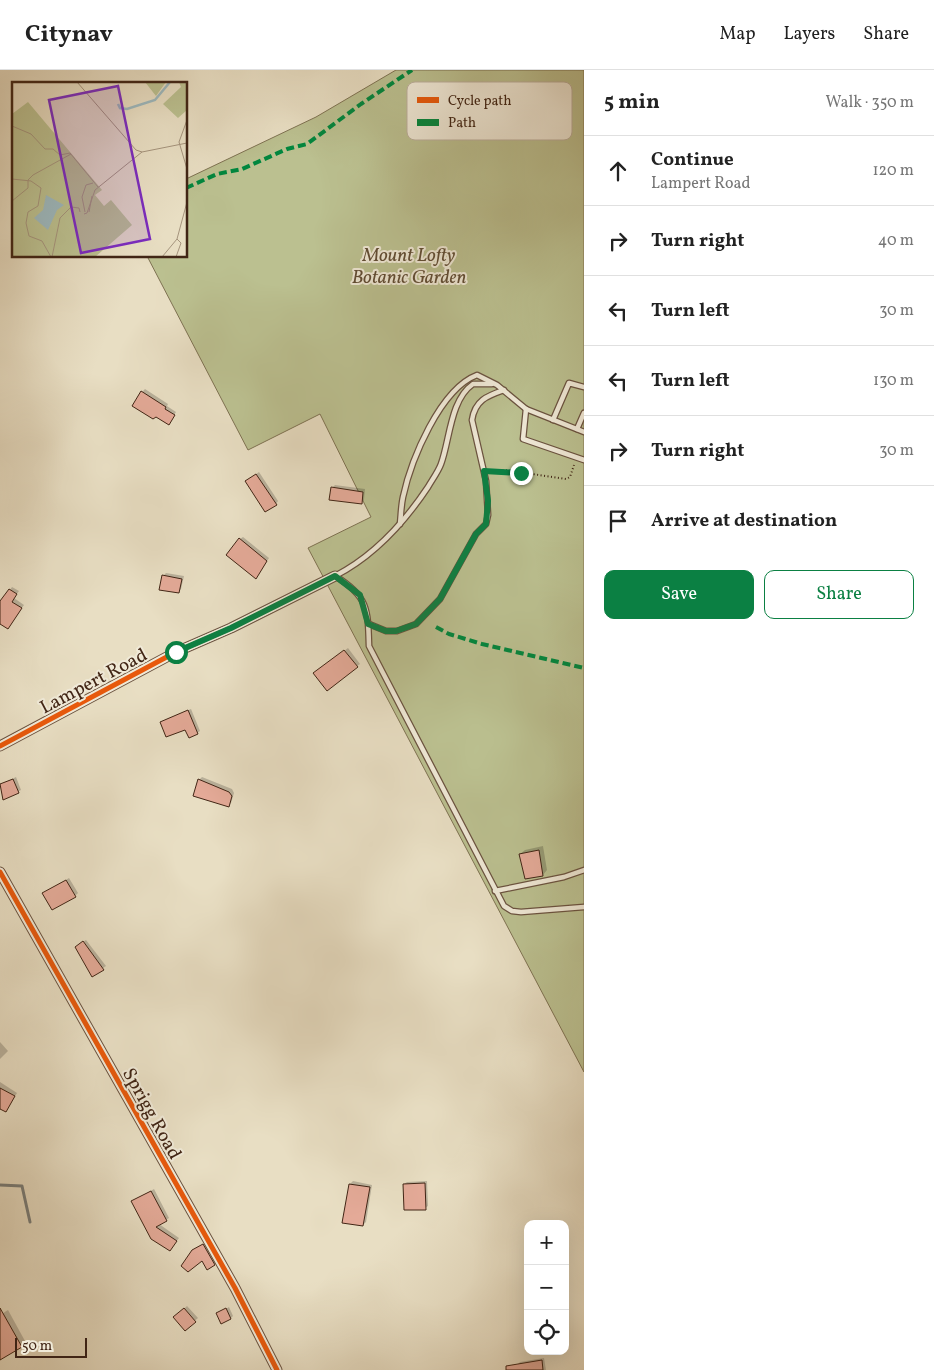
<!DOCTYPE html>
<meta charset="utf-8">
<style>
body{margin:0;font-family:Vollkorn,serif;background:#f6f6f6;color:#222}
.controls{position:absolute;right:15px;bottom:15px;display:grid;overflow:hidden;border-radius:10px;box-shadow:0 5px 20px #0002}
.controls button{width:45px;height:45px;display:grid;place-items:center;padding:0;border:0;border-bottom:1px solid #e0e0e0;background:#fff;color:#222;font:25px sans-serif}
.scale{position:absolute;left:15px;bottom:12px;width:72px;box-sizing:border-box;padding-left:5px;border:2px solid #412515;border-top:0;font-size:14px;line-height:18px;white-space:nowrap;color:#412515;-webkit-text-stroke:4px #f0ead8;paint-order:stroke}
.stop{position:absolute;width:15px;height:15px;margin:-11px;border:4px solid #0b8043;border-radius:50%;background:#fff}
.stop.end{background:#0b8043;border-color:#fff;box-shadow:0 1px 5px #0008}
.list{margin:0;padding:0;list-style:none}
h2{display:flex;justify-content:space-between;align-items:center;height:65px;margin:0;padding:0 20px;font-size:21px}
h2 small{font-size:16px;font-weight:400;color:#767676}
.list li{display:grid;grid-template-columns:32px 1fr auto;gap:15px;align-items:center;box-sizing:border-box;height:70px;padding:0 20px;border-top:1px solid #e0e0e0}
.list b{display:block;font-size:19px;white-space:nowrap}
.list p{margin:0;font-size:16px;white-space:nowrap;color:#767676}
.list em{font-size:16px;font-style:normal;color:#767676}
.actions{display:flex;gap:10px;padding:15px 20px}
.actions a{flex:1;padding:11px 0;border:1px solid #0b8043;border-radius:10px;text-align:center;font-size:18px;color:#0b8043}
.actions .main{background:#0b8043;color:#fff}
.icon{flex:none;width:28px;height:28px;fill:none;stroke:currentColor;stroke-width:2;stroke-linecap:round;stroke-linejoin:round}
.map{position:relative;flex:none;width:584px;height:1300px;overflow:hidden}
header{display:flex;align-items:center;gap:30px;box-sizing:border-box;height:70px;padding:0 25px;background:#fff;border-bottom:1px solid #e0e0e0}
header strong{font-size:24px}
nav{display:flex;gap:28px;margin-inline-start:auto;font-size:18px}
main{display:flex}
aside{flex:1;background:#fff}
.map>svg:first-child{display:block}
</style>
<header>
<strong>Citynav</strong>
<nav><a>Map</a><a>Layers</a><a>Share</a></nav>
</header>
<main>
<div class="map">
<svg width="584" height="1300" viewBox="0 0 584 1300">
<rect width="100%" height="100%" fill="#e8dec3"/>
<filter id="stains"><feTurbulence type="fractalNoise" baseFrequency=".004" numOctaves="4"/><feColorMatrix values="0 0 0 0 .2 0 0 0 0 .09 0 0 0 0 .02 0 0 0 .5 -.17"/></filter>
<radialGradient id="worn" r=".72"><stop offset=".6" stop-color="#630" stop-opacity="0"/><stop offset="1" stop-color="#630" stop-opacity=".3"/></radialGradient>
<path fill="#bbc090" stroke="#7e7252" d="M396 0H584V1002L308 478 371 447 320 344 248 380 147 186H186V109L316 47Z"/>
<g fill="#0003">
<path d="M145 319 168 334 167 336 176 342 171 350 142 322Z"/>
<path d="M259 402 278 431 276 434 249 409Z"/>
<path d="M335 415 365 419 364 430 361 433 332 418Z"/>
<path d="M243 467 269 488 256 508 240 469Z"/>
<path d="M166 503 184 506 181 519 178 522 163 506Z"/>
<path d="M12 517 19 521 14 528 24 535 10 555 1 553 0 555V534Z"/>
<path d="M348 578 360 594 357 596 318 601Z"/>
<path d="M191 639 200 661 197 663 161 652Z"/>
<path d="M16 707 21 720 4 728 0 715Z"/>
<path d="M202 707 232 719 234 723 231 733 228 735 199 710Z"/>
<path d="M543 776 547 800 543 805 526 807 520 784 525 780Z"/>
<path d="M69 808 78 823 75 826 47 821Z"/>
<path d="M86 870 106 896 93 905 79 874Z"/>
<path d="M0 972 8 981 0 989Z"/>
<path d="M0 1012 17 1023 6 1041 0 1038Z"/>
<path d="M353 1111 372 1115 366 1152 363 1155 344 1152 350 1114Z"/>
<path d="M427 1111 428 1136 425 1138 404 1114 407 1112Z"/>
<path d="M154 1119 169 1148 159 1154 179 1168 172 1177 133 1131Z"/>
<path d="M206 1172 217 1192 214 1194 203 1190 193 1181Z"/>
<path d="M187 1236 198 1248 185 1259 175 1247Z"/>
<path d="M229 1237 233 1246 231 1248 218 1244Z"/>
<path d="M8 1240 25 1271 0 1288V1245Z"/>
<path d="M544 1288 546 1300H519L518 1294 520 1292Z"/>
</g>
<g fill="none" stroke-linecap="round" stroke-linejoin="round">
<path stroke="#787e7b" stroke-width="3" d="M0 1115 22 1116 30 1152"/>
</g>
<g fill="#e4aa98" stroke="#412515">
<path d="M141 321 166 337 165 339 175 345 169 355 156 347 153 349 132 336Z"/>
<path d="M256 404 277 435 265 442 245 411Z"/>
<path d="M331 417 363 422 362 434 329 430Z"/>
<path d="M239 468 267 491 256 509 226 485Z"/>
<path d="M162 505 182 509 179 523 159 520Z"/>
<path d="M9 519 17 524 12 532 22 538 8 559 0 554V531Z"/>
<path d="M344 580 358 597 327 621 313 603Z"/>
<path d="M188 640 198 664 189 668 185 660 166 667 160 652Z"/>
<path d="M13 709 19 723 3 730 0 714Z"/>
<path d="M198 709 229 722 232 726 229 737 193 726Z"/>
<path d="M539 780 543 806 525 809 519 784Z"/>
<path d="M66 810 76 827 52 840 42 823Z"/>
<path d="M83 871 104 900 92 907 75 877Z"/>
<path d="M0 1018 15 1026 6 1042 0 1039Z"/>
<path d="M425 1113 426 1140H404L403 1114Z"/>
<path d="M349 1114 370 1117 363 1156 342 1153Z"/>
<path d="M151 1121 167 1151 156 1157 177 1171 170 1181 151 1169 131 1131Z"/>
<path d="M203 1174 215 1195 207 1200 202 1191 188 1202 181 1196 192 1180Z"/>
<path d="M0 1238 22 1277 0 1290Z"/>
<path d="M184 1238 196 1252 185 1261 173 1247Z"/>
<path d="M226 1238 231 1249 221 1254 216 1243Z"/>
<path d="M542 1290 543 1300H506V1296Z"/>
</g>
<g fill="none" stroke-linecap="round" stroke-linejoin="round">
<defs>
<g id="service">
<path d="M526 339 523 369 584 390"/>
<path d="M553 350 569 313 584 317"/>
<path d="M577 359 584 343"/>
<path d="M400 454C401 445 401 436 403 427 411 390 440 319 477 305L497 315 526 339 584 362"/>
<path d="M335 506C368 526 368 539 369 576L504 836 512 841 521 842 584 837"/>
<path d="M335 506C374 486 404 453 428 417 432 410 438 402 441 394 450 370 450 330 473 314H492"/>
<path d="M369 554 386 561H397L416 554 440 529 476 464 486 454 488 445 486 411 472 350C475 330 487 326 504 320"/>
<path d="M495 821 564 807 584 800"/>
</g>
<g id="minor">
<path d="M0 676 176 582 231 558 335 506"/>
<path d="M0 802 235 1218 277 1300"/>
</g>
</defs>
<use href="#service" stroke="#6b5340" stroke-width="7"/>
<use href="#minor" stroke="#6b5340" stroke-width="11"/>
<path stroke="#412515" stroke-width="2" stroke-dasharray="1 2.5" stroke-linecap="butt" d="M492 401 505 400 566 409 570 407 574 395"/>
<use href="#service" stroke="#f0ead8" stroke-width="4.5"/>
<use href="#minor" stroke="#f0ead8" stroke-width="9"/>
<g stroke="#00873e" stroke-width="4" stroke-dasharray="8 4" stroke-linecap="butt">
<path d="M186 118 217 104 242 99 287 79 307 74 361 34 412 0"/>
<path d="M113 186H121"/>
<path d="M436 557 449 564 482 574 584 598"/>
</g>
<defs>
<g id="cycleway">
<path d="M0 676 176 582 231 558 335 506"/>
<path d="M0 802 235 1218 277 1300"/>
</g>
</defs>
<use href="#cycleway" stroke="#f0ead8" stroke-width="8"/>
<use href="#cycleway" stroke="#e8590c" stroke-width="5"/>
</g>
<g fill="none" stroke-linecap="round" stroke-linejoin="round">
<path stroke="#0b8043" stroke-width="6" d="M176 582 231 558 335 506 360 525 368 554 386 561H396L416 554 440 529 476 464 486 454 488 431 484 401 521 403"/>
</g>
<g text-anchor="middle" stroke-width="4" stroke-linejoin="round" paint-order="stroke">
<g font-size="19" font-style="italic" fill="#604c34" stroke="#f0ead8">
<text x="409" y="191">Mount Lofty<tspan x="409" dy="22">Botanic Garden</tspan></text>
</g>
<g font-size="19" fill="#412515" stroke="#f0ead8">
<text transform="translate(93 610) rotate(-28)" y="7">Lampert Road</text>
<text transform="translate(153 1043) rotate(61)" y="7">Sprigg Road</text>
</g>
</g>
<g transform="translate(12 12)">
<rect width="175" height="175" fill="#e8dec3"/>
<path d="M133 0H154L144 14ZM167 0H175V28L166 36 151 22 169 5ZM16 20 90 108 83 113 92 124 99 118 120 143 83 175H0V32Z" fill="#bbc090"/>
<path d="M34 113 52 123 45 128 36 148 22 136 31 128Z" fill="#9db9bf"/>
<path fill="none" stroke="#9db9bf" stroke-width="2.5" d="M106 22 108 26 115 27 143 18 158 0"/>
<path fill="none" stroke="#a5947d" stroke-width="1" d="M65 0 124 68 130 70 175 61M175 38 167 60 175 87M0 44 19 52 33 67H41L48 73 58 71 86 105M0 97 19 99 29 106 26 124 16 130 14 141 17 154 30 159 39 175M0 119 16 106V98L21 93 59 72M73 130 70 115 74 103 81 101M77 130 80 114M72 132 75 131 83 108 130 70M40 175 48 136 59 125 67 126 68 130M150 175 165 157 175 120M164 175 169 161 165 157"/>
<path fill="#7b2cbf" fill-opacity="0.15" stroke="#7b2cbf" stroke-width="2.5" d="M106 4 138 157 69 171 37 18Z"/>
<rect width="175" height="175" fill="none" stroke="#412515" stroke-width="2.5"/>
</g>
<rect x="407" y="12" width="165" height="58" rx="8" fill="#f0ead8" stroke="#bcaf9e" stroke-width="1"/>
<rect x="417" y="27" width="22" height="6" fill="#e8590c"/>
<rect x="417" y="49" width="22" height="7" fill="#00873e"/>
<g font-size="14" fill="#412515">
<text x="448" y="35">Cycle path</text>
<text x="448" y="57">Path</text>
</g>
<rect width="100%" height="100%" filter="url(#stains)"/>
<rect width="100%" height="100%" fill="url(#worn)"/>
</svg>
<div class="controls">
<button>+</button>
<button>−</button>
<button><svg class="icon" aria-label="locate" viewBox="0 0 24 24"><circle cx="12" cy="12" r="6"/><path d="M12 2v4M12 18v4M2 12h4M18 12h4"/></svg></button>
</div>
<div class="scale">50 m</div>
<div class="stop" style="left:176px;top:582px"></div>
<div class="stop end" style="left:521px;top:403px"></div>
</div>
<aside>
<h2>5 min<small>Walk · 350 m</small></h2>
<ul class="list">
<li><svg class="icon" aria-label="ahead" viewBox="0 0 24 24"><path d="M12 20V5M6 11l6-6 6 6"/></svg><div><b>Continue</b><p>Lampert Road</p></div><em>120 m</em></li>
<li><svg class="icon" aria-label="right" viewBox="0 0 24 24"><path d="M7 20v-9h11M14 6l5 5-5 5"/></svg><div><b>Turn right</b></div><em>40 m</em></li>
<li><svg class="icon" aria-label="left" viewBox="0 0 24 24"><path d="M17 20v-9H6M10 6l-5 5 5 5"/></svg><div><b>Turn left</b></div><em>30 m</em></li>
<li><svg class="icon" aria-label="left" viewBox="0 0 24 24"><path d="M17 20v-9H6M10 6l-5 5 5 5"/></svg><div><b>Turn left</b></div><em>130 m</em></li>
<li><svg class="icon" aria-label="right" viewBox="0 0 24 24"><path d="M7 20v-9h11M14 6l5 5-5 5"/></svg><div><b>Turn right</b></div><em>30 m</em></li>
<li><svg class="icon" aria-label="arrive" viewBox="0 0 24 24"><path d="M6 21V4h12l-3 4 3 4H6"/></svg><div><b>Arrive at destination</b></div></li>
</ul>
<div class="actions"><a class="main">Save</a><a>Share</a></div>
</aside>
</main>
